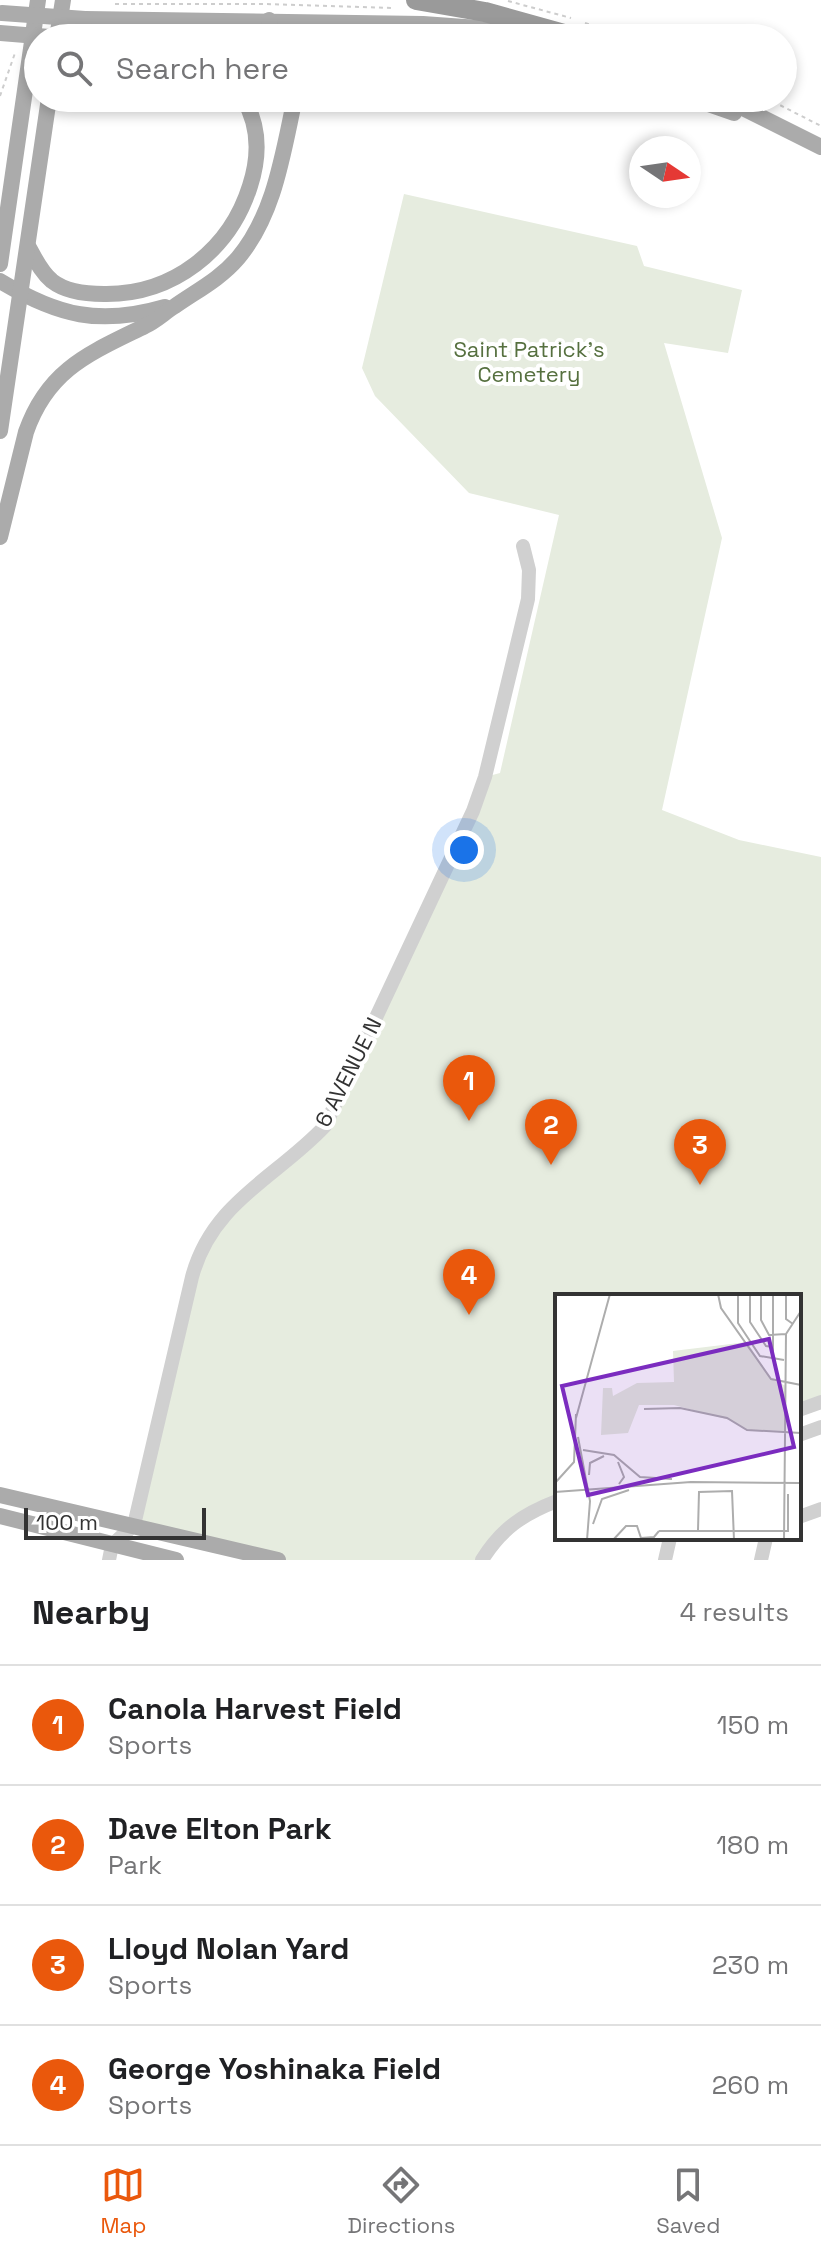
<!DOCTYPE html>
<style>
body{margin:0;font-family:"Space Grotesk",sans-serif;background:#f6f6f6;color:#202124}
.compass{position:absolute;left:629px;top:136px;width:72px;height:72px;border-radius:50%;background:#fff;box-shadow:0 4px 12px #0003;rotate:103deg}
.scale{position:absolute;left:24px;bottom:20px;width:182px;box-sizing:border-box;padding-left:8px;border:4px solid #333;border-top:0;font-size:22px;line-height:28px;white-space:nowrap;color:#333;-webkit-text-stroke:6px #fff;paint-order:stroke}
.you{position:absolute;left:464px;top:850px;width:28px;height:28px;margin:-20px;border:6px solid #fff;border-radius:50%;background:#1a73e8;box-shadow:0 0 0 12px #1a73e833}
.badge{display:grid;place-items:center;width:52px;height:52px;border-radius:50%;background:#ea580c;color:#fff;font-size:26px;font-weight:700}
.pin{position:absolute;translate:-50% -66px;filter:drop-shadow(0 2px 4px #0008)}
.pin::after{content:'';position:absolute;top:42px;width:28px;height:24px;background:inherit;clip-path:polygon(0 0,100% 0,50% 100%)}
.list{margin:0;padding:0;list-style:none}
h2{display:flex;justify-content:space-between;align-items:center;height:104px;margin:0;padding:0 32px;font-size:34px}
h2 small{font-size:26px;font-weight:400;color:#757577}
.list li{display:grid;grid-template-columns:52px 1fr auto;gap:24px;align-items:center;box-sizing:border-box;height:120px;padding:0 32px;border-top:2px solid #e0e0e0}
.list b{display:block;font-size:30px;white-space:nowrap}
.list p{margin:0;font-size:26px;white-space:nowrap;color:#757577}
.list em{font-size:26px;font-style:normal;color:#757577}
.icon{flex:none;width:44px;height:44px;fill:none;stroke:currentColor;stroke-width:2;stroke-linecap:round;stroke-linejoin:round}
.map{position:relative;flex:none;width:821px;height:1560px;overflow:hidden}
.search{position:absolute;background:#fff;box-shadow:0 4px 12px #0003;left:24px;right:24px;top:24px;height:88px;display:flex;align-items:center;gap:20px;box-sizing:border-box;padding:0 28px;border-radius:44px;color:#757577;font-size:30px}
.sheet{height:584px;background:#fff}
nav{display:flex;justify-content:space-around;align-items:center;box-sizing:border-box;height:112px;border-top:2px solid #e0e0e0;background:#fff;font-size:22px;color:#757577}
nav a{display:grid;justify-items:center;gap:4px}
nav .on{color:#ea580c}
.map>svg:first-child{display:block}
</style>
<div class="map">
<svg width="821" height="1560" viewBox="0 0 821 1560">
<rect width="100%" height="100%" fill="#fff"/>
<path fill="#e6ecdf" d="M404 194 637 246 644 266 742 290 728 353 664 343 722 538 662 810 739 840 821 857V1402L799 1410V1296H557V1501L531 1511 482 1560H278L134 1525 192 1277 216 1224 325 1126 485 777 500 773 559 515 469 493 375 396 362 368Z"/>
<g fill="none" stroke-linecap="round" stroke-linejoin="round">
<g stroke="#cdcdcd" stroke-width="2" stroke-dasharray="4 4" stroke-linecap="butt">
<path d="M508 1 571 18"/>
<path d="M115 4H267L392 8"/>
<path d="M585 23 629 38"/>
<path d="M0 96 15 53"/>
<path d="M766 98 821 126"/>
</g>
<g stroke="#d0d0d0" stroke-width="14">
<path d="M799 1410 821 1402"/>
<path d="M799 1435 821 1427"/>
<path d="M799 1517 821 1509"/>
<path d="M109 1560 112 1545 134 1525 192 1277C212 1202 276 1178 325 1126L473 811 485 777 528 599 529 570 523 546"/>
<path d="M482 1560C501 1529 523 1514 557 1501"/>
<path d="M665 1560 670 1538"/>
<path d="M761 1560 766 1538"/>
</g>
<g stroke="#ababab" stroke-width="16">
<path d="M85 19 423 24 506 30 544 38"/>
<path d="M269 20 273 38"/>
<path d="M57 38 63 0"/>
<path d="M691 98 734 113"/>
<path d="M723 98 821 147"/>
<path d="M28 246C35 258 40 271 52 281 66 292 86 294 104 294 173 295 230 250 250 186 260 155 260 126 243 98"/>
<path d="M0 264 38 0"/>
<path d="M0 281C58 316 100 326 165 307"/>
<path d="M0 431 49 98"/>
<path d="M0 537 26 432C48 369 90 353 145 326 156 321 165 312 175 306 198 290 220 279 238 258 275 214 283 152 295 98"/>
<path d="M0 1495 278 1560"/>
<path d="M0 1516 176 1560"/>
</g>
<path stroke="#9a9a9a" stroke-width="20" d="M416 0 485 12 578 38"/>
<g stroke="#ababab" stroke-width="16">
<path d="M2 13 85 19"/>
<path d="M0 33 62 38"/>
</g>
</g>
<g text-anchor="middle" stroke-width="8" stroke-linejoin="round" paint-order="stroke">
<g font-size="22" fill="#56703f" stroke="#fff">
<text x="529" y="357">Saint Patrick's<tspan x="529" dy="25">Cemetery</tspan></text>
</g>
<g font-size="22" fill="#333" stroke="#fff">
<text transform="translate(348 1072) rotate(-63)" y="8">6 AVENUE N</text>
</g>
</g>
<g transform="translate(555 1294)">
<rect width="246" height="246" fill="#fff"/>
<path d="M192 48 216 85 231 92 230 137 192 136 175 126 119 111H84L73 139 46 141 48 94H57L58 102 82 89 119 88 118 57Z" fill="#e6ecdf"/>
<path fill="none" stroke="#adadad" stroke-width="2" d="M163 0 166 14 216 85 246 91M183 0V29L205 62 229 66M195 0V28L211 52 218 53M206 0V26L214 41 231 40M218 0V65M231 0V25L238 30M89 115 125 114 172 124 192 136 246 139M21 124 55 0M23 143 35 207 32 246M28 156 59 161 85 183 117 185M63 168 69 183 64 190M34 181 35 169 49 162M0 189 19 168 21 120M0 198 136 188 246 189M38 230 47 205 74 196M143 236 144 198 177 197 179 246M104 237H233V200M58 246 71 232H82L86 244 99 243 104 237M229 246 231 40 246 17"/>
<path fill="#7b2cbf" fill-opacity="0.15" stroke="#7b2cbf" stroke-width="4" d="M214 45 239 153 33 201 7 92Z"/>
<rect width="246" height="246" fill="none" stroke="#333" stroke-width="4"/>
</g>
</svg>
<svg class="compass" viewBox="-18 -18 36 36"><path d="M0-13l5 13h-10z" fill="#e53935"/><path d="M0 13l5-13h-10z" fill="#757577"/></svg>
<div class="scale">100 m</div>
<div class="you"></div>
<div class="pin badge" style="left:469px;top:1121px">1</div>
<div class="pin badge" style="left:551px;top:1165px">2</div>
<div class="pin badge" style="left:700px;top:1185px">3</div>
<div class="pin badge" style="left:469px;top:1315px">4</div>
<div class="search"><svg class="icon" aria-label="search" viewBox="0 0 24 24"><circle cx="10" cy="10" r="6"/><path d="M15 15l6 6"/></svg>Search here</div>
</div>
<section class="sheet">
<h2>Nearby<small>4 results</small></h2>
<ul class="list">
<li><span class="badge">1</span><div><b>Canola Harvest Field</b><p>Sports</p></div><em>150 m</em></li>
<li><span class="badge">2</span><div><b>Dave Elton Park</b><p>Park</p></div><em>180 m</em></li>
<li><span class="badge">3</span><div><b>Lloyd Nolan Yard</b><p>Sports</p></div><em>230 m</em></li>
<li><span class="badge">4</span><div><b>George Yoshinaka Field</b><p>Sports</p></div><em>260 m</em></li>
</ul>
</section>
<nav>
<a class="on"><svg class="icon" aria-label="map" viewBox="0 0 24 24"><path d="M3 6l6-2 6 2 6-2v14l-6 2-6-2-6 2zM9 4v14M15 6v14"/></svg>Map</a>
<a><svg class="icon" aria-label="directions" viewBox="0 0 24 24"><path d="M12 3l9 9-9 9-9-9zM9 14v-3h6M13 9l2 2-2 2"/></svg>Directions</a>
<a><svg class="icon" aria-label="saved" viewBox="0 0 24 24"><path d="M7 4h10v16l-5-4-5 4z"/></svg>Saved</a>
</nav>
